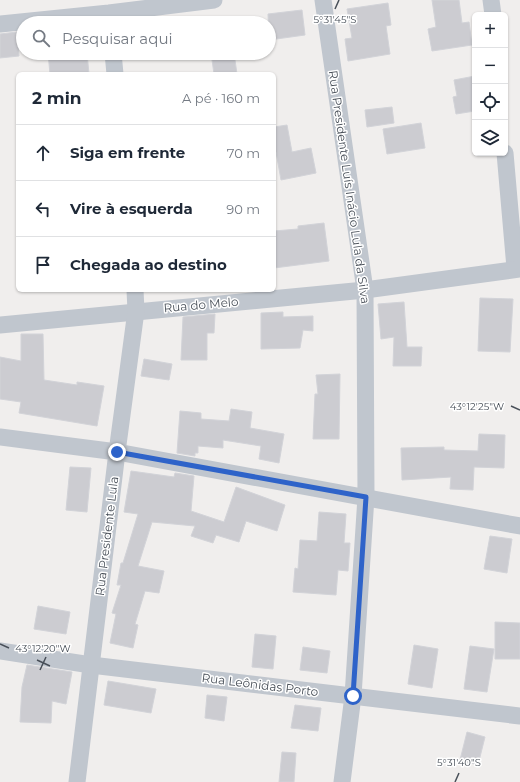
<!DOCTYPE html>
<html lang="pt">
<meta charset="utf-8">
<style>
body{margin:0;font-family:Montserrat,sans-serif;background:#f6f6f7;color:#1f2937}
.controls{position:absolute;right:12px;top:12px;display:grid;overflow:hidden;border-radius:6px;box-shadow:0 1px 3px #0004}
.controls button{width:36px;height:36px;display:grid;place-items:center;padding:0;border:0;border-bottom:1px solid #e0e1e3;background:#fff;color:#1f2937;font:20px sans-serif}
.stop{position:absolute;width:12px;height:12px;margin:-9px;border:3px solid #2e63c9;border-radius:50%;background:#fff}
.stop.end{background:#2e63c9;border-color:#fff;box-shadow:0 1px 4px #0008}
.list{margin:0;padding:0;list-style:none}
h2{display:flex;justify-content:space-between;align-items:center;height:52px;margin:0;padding:0 16px;font-size:17px}
h2 small{font-size:13px;font-weight:400;color:#747a83}
.list li{display:grid;grid-template-columns:26px 1fr auto;gap:12px;align-items:center;box-sizing:border-box;height:56px;padding:0 16px;border-top:1px solid #e0e1e3}
.list b{display:block;font-size:15px;white-space:nowrap}
.list em{font-size:13px;font-style:normal;color:#747a83}
.icon{flex:none;width:22px;height:22px;fill:none;stroke:currentColor;stroke-width:2;stroke-linecap:round;stroke-linejoin:round}
.map{position:relative;flex:none;width:520px;height:782px;overflow:hidden}
.search{position:absolute;background:#fff;box-shadow:0 1px 3px #0004;left:16px;top:16px;width:260px;height:44px;display:flex;align-items:center;gap:10px;box-sizing:border-box;padding:0 14px;border-radius:22px;color:#747a83;font-size:15px}
.panel{position:absolute;background:#fff;box-shadow:0 1px 3px #0004;left:16px;top:72px;width:260px;height:220px;border-radius:6px}
.map>svg:first-child{display:block}
</style>
<div class="map">
<svg width="520" height="782" viewBox="0 0 520 782">
<rect width="100%" height="100%" fill="#f0eeed"/>
<g fill="#ccccd1" stroke="#d2d3d8">
<path d="M432 0H459L462 23 469 22 472 45 432 51 428 29 436 27Z"/>
<path d="M388 3 391 25 386 26 390 54 348 61 345 39 352 38 347 9Z"/>
<path d="M302 10 305 35 269 40 268 14Z"/>
<path d="M17 32 19 56 0 58V34Z"/>
<path d="M48 53H87L89 74H50Z"/>
<path d="M211 53H234L237 74H214Z"/>
<path d="M475 76V111L456 114 453 97 457 96 454 80Z"/>
<path d="M392 107 394 123 367 127 365 110Z"/>
<path d="M421 123 425 148 387 154 383 129Z"/>
<path d="M287 125 292 152 311 148 316 173 281 180 276 152H274V127Z"/>
<path d="M324 223 329 261 274 268V231L298 229V226Z"/>
<path d="M480 298 513 299 510 352 478 351Z"/>
<path d="M404 302 407 347H422L421 366H393L394 337 381 339 378 304Z"/>
<path d="M283 312V317L313 316V331L303 330 300 348 261 349V313Z"/>
<path d="M215 314 214 333H207V360H181L183 317Z"/>
<path d="M21 334H43L44 380 77 385V382L104 386 97 426 19 413 21 402 0 399V357L21 361Z"/>
<path d="M144 359 172 364 169 380 141 376Z"/>
<path d="M340 374 339 439H313L315 394H318L316 375Z"/>
<path d="M231 409 252 412 250 428 284 434 279 463 259 459 261 446 223 440V448L198 446V453H195V456L177 453 180 411 201 413V419L229 421Z"/>
<path d="M479 434 505 435 504 468 474 467 473 490 450 489 451 477 402 480 401 448 444 447V450L478 451Z"/>
<path d="M70 467 91 468 87 512 66 510Z"/>
<path d="M131 471 174 477 175 473 194 476 191 511 224 522 236 487 285 505 277 531 246 521 239 542 216 535 213 543 191 536 195 526 152 522 138 566 164 571 159 593 145 591 135 624 138 625 133 648 110 643 116 614 112 613 121 585H117L121 563H123L138 514 124 512Z"/>
<path d="M319 512 346 514 344 543H350L348 571 338 570 336 595 293 592 295 568 298 569 300 540 317 541Z"/>
<path d="M490 536 512 539 507 573 484 569Z"/>
<path d="M38 606 70 612 66 634 34 629Z"/>
<path d="M495 622 520 623V659H495Z"/>
<path d="M255 634 276 636 273 669 252 667Z"/>
<path d="M414 645 438 649 432 688 408 684Z"/>
<path d="M470 646 494 649 487 692 464 689Z"/>
<path d="M303 647 330 651 327 673 300 670Z"/>
<path d="M27 665 72 672 66 704 52 701 51 723 20 722 22 687Z"/>
<path d="M108 681 156 689 151 713 104 705Z"/>
<path d="M207 695 227 697 224 721 205 718Z"/>
<path d="M295 705 321 708 318 731 291 728Z"/>
<path d="M467 732 485 737 478 765 460 760Z"/>
<path d="M282 752 296 753 294 782H279Z"/>
</g>
<g fill="none" stroke-linecap="round" stroke-linejoin="round">
<g stroke="#c0c6ce" stroke-width="17">
<path d="M323 0 365 290 366 497 353 696 342 782"/>
<path d="M491 0 493 15"/>
<path d="M0 24 109 13 214 0"/>
<path d="M113 53 115 74"/>
<path d="M505 153 515 268"/>
<path d="M0 325 365 290 520 269"/>
<path d="M0 437 117 452 520 526"/>
<path d="M0 651 91 665 520 716"/>
<path d="M77 782 117 452 136 311 135 290"/>
</g>
</g>
<g fill="none" stroke-linecap="round" stroke-linejoin="round">
<path stroke="#2e63c9" stroke-width="5" d="M117 452 366 497 353 696"/>
</g>
<path fill="none" stroke="#484f58" stroke-width="1.5" d="M335 9 339 0M511 406 520 410M0 644 9 648M37 660 50 666M40 670 46 657M455 782 459 773"/>
<g text-anchor="middle" stroke-width="3" stroke-linejoin="round" paint-order="stroke">
<g font-size="12" fill="#484f58" stroke="#fff">
<text transform="translate(349 187) rotate(82)" y="4">Rua Presidente Luís Inácio Lula da Silva</text>
<text transform="translate(201 305) rotate(-5)" y="4">Rua do Melo</text>
<text transform="translate(107 536) rotate(-83)" y="4">Rua Presidente Lula</text>
<text transform="translate(260 685) rotate(7)" y="4">Rua Leônidas Porto</text>
</g>
</g>
<g font-size="10" text-anchor="middle" fill="#484f58" stroke="#fff" stroke-width="3" stroke-linejoin="round" paint-order="stroke">
<text x="335" y="23">5°31'45"S</text>
<text x="477" y="410">43°12'25"W</text>
<text x="43" y="652">43°12'20"W</text>
<text x="459" y="766">5°31'40"S</text>
</g>
</svg>
<div class="controls">
<button>+</button>
<button>−</button>
<button><svg class="icon" aria-label="locate" viewBox="0 0 24 24"><circle cx="12" cy="12" r="6"/><path d="M12 2v4M12 18v4M2 12h4M18 12h4"/></svg></button>
<button><svg class="icon" aria-label="layers" viewBox="0 0 24 24"><path d="M12 4l9 5-9 5-9-5zM3 14l9 5 9-5"/></svg></button>
</div>
<div class="stop" style="left:353px;top:696px"></div>
<div class="stop end" style="left:117px;top:452px"></div>
<div class="search"><svg class="icon" aria-label="search" viewBox="0 0 24 24"><circle cx="10" cy="10" r="6"/><path d="M15 15l6 6"/></svg>Pesquisar aqui</div>
<section class="panel">
<h2>2 min<small>A pé · 160 m</small></h2>
<ul class="list">
<li><svg class="icon" aria-label="ahead" viewBox="0 0 24 24"><path d="M12 20V5M6 11l6-6 6 6"/></svg><div><b>Siga em frente</b></div><em>70 m</em></li>
<li><svg class="icon" aria-label="left" viewBox="0 0 24 24"><path d="M17 20v-9H6M10 6l-5 5 5 5"/></svg><div><b>Vire à esquerda</b></div><em>90 m</em></li>
<li><svg class="icon" aria-label="arrive" viewBox="0 0 24 24"><path d="M6 21V4h12l-3 4 3 4H6"/></svg><div><b>Chegada ao destino</b></div></li>
</ul>
</section>
</div>
